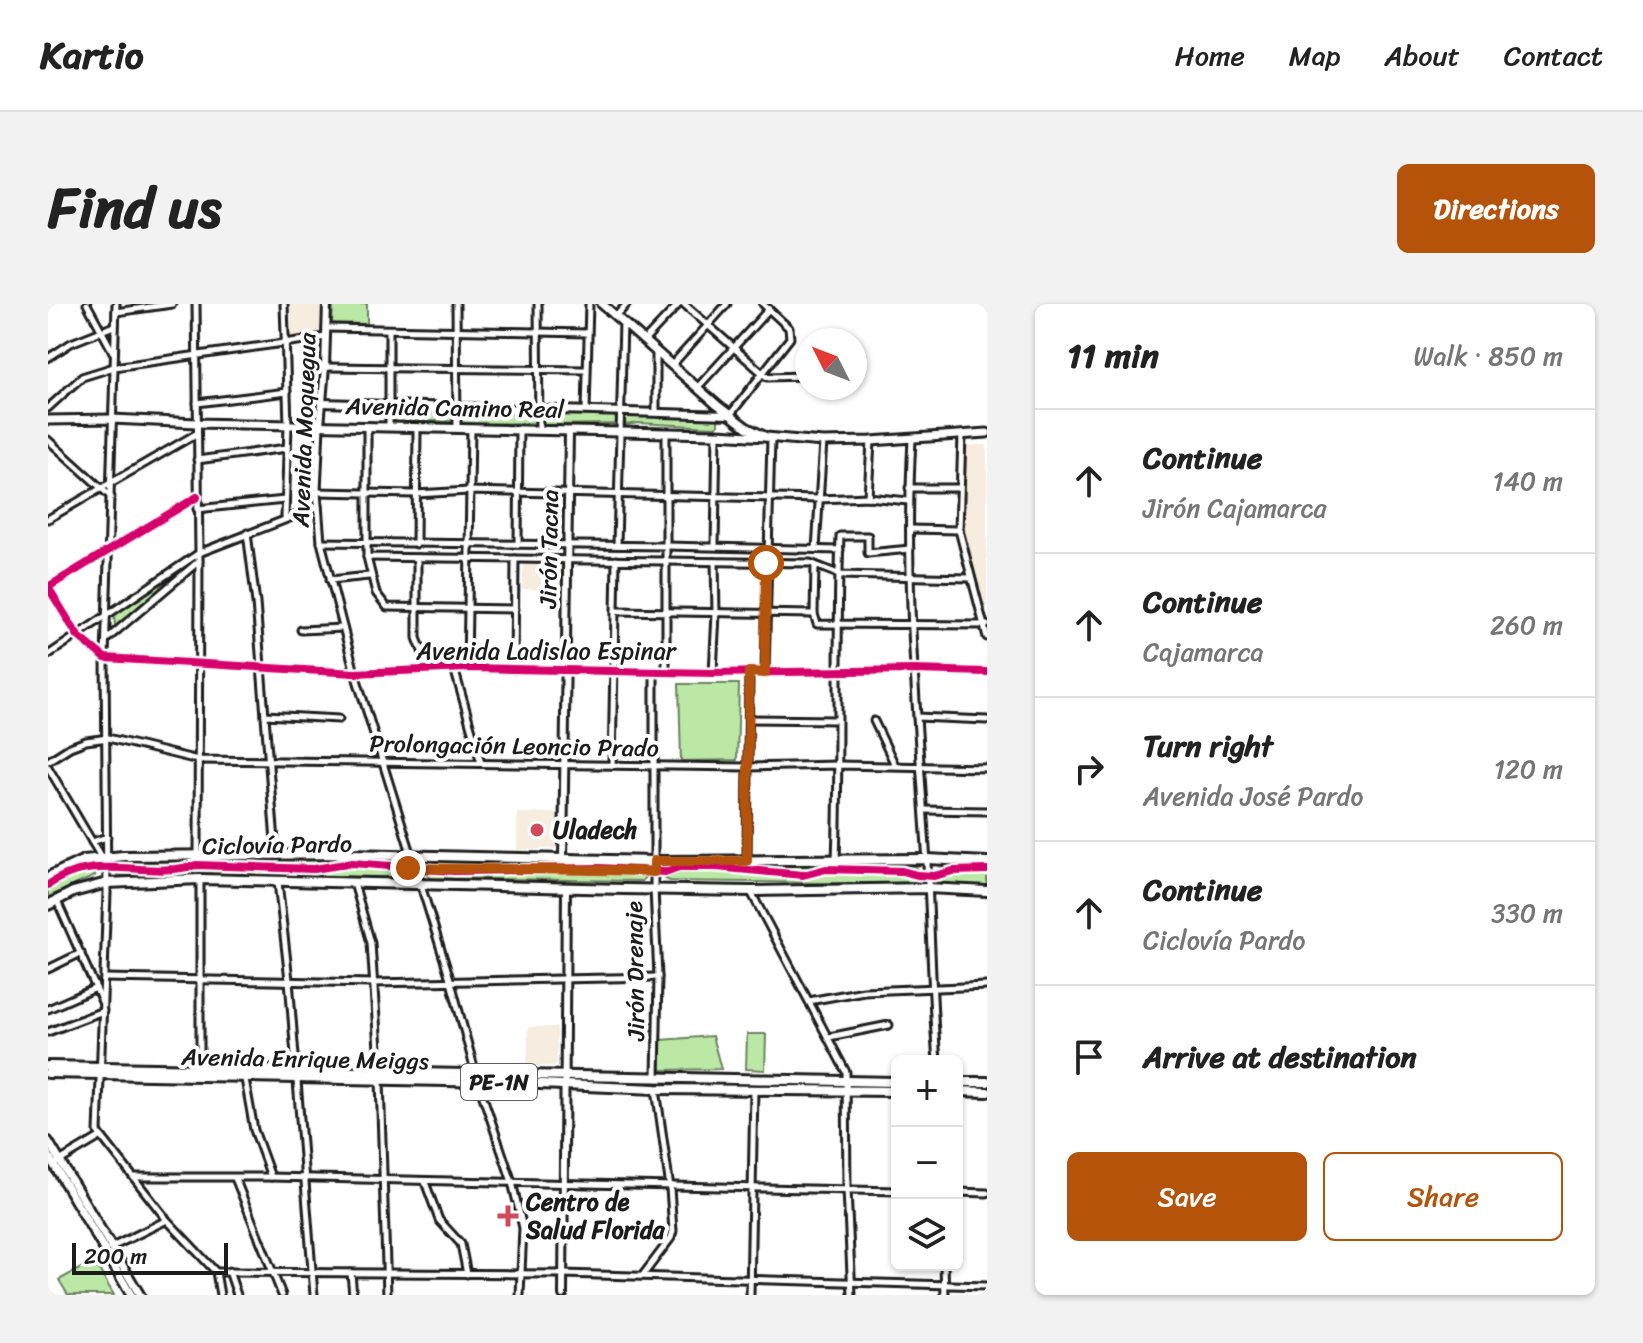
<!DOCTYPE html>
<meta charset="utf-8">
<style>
body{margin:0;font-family:Sriracha,sans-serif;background:#f2f2f2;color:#222}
.controls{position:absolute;right:24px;bottom:24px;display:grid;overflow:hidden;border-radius:12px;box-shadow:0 2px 6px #0004}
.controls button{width:72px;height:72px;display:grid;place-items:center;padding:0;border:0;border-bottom:2px solid #e0e0e0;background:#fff;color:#222;font:40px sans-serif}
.compass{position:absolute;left:747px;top:24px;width:72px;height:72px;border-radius:50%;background:#fff;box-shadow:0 2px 6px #0004;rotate:312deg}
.scale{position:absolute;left:24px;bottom:20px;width:156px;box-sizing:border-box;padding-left:8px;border:4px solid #1c1c1c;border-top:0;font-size:22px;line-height:28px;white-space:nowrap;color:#1c1c1c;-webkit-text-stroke:6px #fff;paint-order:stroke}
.stop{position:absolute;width:24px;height:24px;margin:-18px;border:6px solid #b45309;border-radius:50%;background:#fff}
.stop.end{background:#b45309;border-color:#fff;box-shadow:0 2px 8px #0008}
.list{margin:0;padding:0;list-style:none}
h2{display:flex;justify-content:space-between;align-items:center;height:104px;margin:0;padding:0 32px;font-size:34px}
h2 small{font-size:26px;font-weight:400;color:#767676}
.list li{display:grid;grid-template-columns:52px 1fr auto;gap:24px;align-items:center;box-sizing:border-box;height:144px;padding:0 32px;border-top:2px solid #e0e0e0}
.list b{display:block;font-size:30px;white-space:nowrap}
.list p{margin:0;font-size:26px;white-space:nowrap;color:#767676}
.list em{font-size:26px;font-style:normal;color:#767676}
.actions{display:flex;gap:16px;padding:24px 32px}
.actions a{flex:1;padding:18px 0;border:2px solid #b45309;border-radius:12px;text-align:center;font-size:28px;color:#b45309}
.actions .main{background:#b45309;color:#fff}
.icon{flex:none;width:44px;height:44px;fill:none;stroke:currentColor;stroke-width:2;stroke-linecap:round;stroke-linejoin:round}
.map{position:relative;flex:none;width:939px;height:991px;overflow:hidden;border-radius:12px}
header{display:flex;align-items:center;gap:48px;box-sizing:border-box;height:112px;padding:0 40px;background:#fff;border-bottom:2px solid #e0e0e0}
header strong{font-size:38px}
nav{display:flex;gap:44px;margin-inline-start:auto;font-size:28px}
.intro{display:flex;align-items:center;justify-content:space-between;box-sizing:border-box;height:192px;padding:0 48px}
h1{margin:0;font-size:56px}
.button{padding:20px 36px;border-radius:12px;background:#b45309;color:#fff;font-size:28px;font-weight:700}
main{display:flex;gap:48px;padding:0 48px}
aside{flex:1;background:#fff;border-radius:12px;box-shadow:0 2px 6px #0004}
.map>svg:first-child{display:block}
</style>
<header>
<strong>Kartio</strong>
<nav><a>Home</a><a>Map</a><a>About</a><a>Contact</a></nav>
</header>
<div class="intro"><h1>Find us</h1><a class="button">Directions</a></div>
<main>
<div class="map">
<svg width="939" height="991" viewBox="0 0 939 991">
<rect width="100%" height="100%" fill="#fff"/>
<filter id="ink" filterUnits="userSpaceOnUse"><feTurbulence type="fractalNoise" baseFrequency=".0125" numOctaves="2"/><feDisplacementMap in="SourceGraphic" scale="16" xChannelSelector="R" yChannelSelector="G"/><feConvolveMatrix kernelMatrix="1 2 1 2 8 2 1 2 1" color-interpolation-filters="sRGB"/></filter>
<g filter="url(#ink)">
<g fill="#f6eddf">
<path d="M242 0H273V29L243 32Z"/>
<path d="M918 141H939V309L915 228Z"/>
<path d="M476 258 513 261V285H474Z"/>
<path d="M469 509H510L509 544 469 547Z"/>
<path d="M480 723H509V759L507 762H479Z"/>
</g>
<g fill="#bce8a6" stroke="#6c8261" stroke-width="2">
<path d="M285 0H319V20L284 19Z"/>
<path d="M348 106 404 108 406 117 347 118 346 108Z"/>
<path d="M415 108 486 110 488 119 414 120 412 110Z"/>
<path d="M496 109 567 111 569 120 495 121 494 111Z"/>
<path d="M579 110 670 113V121L667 123 590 119 578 121 576 112Z"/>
<path d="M140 259 142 263 71 323H67L66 310 68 306Z"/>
<path d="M631 380H691L689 456 633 457Z"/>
<path d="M191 553 354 555 361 560 359 572 350 573 70 571 64 566 66 555Z"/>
<path d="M386 556 597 560 601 568 594 577 382 574 378 570 377 563 380 558Z"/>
<path d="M45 557 49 566 47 572 0 593V574L18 565Z"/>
<path d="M618 560 864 562 869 564 872 569 871 576 865 580 622 577 617 575 614 569Z"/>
<path d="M895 562 939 563V582L887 579 885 570Z"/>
<path d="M699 730H718L717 766 698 765Z"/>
<path d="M664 732 673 765 613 766V736Z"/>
<path d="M46 957 66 991H20L11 976Z"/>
</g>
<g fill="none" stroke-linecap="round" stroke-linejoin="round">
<defs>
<g id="minor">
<path d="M39 0 65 48"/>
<path d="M68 0 57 354 59 589 50 828 119 916 168 968 172 991"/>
<path d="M148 0 151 249 150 551"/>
<path d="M236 0 240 121 237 213"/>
<path d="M408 0 409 124"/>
<path d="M490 0 491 126"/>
<path d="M636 0 719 73 758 72"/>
<path d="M68 8 124 0"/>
<path d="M568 12 579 0"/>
<path d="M279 24 539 29"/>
<path d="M341 26V123"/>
<path d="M596 37 631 0"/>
<path d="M608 47V108"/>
<path d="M0 54 23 39 66 22"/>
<path d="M624 61 679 0"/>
<path d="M277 63 538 66"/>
<path d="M649 84 721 5"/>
<path d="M149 99 239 88"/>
<path d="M0 104 34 73 66 63 278 33"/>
<path d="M538 106 541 0"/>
<path d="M682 111 742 34 741 24 715 0"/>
<path d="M272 122 269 188 273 238 307 369 403 678 430 778 464 878 475 924 472 991"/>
<path d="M319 123V253L762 259 793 271 922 274"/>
<path d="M914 131 911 226 939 333"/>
<path d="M0 136 63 193"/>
<path d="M864 136C856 272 869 408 878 544 883 615 883 686 889 757"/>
<path d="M149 156 239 144"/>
<path d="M861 184H911"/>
<path d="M269 188 368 190 421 187 771 195 820 193 860 197"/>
<path d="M149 193 0 283 30 332 57 354 307 369 419 364 665 369 866 366 939 368"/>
<path d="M820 193 823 137"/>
<path d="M149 205 237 196"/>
<path d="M0 215 148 130"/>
<path d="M862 225 911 226"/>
<path d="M199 229 208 299 228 550"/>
<path d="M273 238 618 242 792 246"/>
<path d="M368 240 369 124"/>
<path d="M470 240 471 126"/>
<path d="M569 241 575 18"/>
<path d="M667 242 669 130"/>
<path d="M768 245 775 138"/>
<path d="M319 253 328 289 339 303 467 305"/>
<path d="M369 254V334L381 365"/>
<path d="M767 261 766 310 769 320 939 321"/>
<path d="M282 276 321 272"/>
<path d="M567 307 766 310"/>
<path d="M253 326 295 324"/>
<path d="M59 335 151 257"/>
<path d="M0 351 151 249 270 203"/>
<path d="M406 364 433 459"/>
<path d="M419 364 423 125"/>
<path d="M466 366 467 255"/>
<path d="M618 367V129"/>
<path d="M606 368V585L610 673 608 773"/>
<path d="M665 369 668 309 667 258"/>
<path d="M717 369 723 134"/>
<path d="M217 411 291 415"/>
<path d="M869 413 939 416"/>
<path d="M701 415 789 416"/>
<path d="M826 417 847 461"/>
<path d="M0 457 22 443 38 437 60 434 150 456 699 463 791 461 939 464"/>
<path d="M564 461 568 256"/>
<path d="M0 463 53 553"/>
<path d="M876 506 939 507"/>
<path d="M44 538 59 533"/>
<path d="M699 556 701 368"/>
<path d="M788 556C792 448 788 339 792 232H820V249L862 245"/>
<path d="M230 578 241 676 266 991"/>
<path d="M306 579 323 639 332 776 339 991"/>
<path d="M703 588 798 768 799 886 804 991"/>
<path d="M9 597 54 698"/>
<path d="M0 665 33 649"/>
<path d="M57 674 325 679 610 673"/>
<path d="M761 697 816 687 939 682"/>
<path d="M0 705 48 684"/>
<path d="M0 728 55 707"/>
<path d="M781 733 841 721"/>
<path d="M152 765V575"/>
<path d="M197 775 206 826 223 873"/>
<path d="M10 858 52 833"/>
<path d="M86 873H223L849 887"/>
<path d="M187 874 234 991"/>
<path d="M377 878 391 916 413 940 419 970"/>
<path d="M909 888 939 889"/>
<path d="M62 944 119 916"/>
<path d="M896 961 897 991"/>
<path d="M181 967 189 991"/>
<path d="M168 968 515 970 939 982"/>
<path d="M303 969 305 991"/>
<path d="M595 971 623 934 625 927 622 884 608 785"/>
<path d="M702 991 706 786"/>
</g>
<g id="tertiary">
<path d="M274 99 682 111"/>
<path d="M272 122 277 63 279 0"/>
<path d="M515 556 521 127"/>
<path d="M515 991 518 584"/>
</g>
<g id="secondary">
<path d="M554 0 669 101 698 123 718 133 775 138 823 137 939 129"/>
<path d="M0 116 64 115 149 119 669 130 718 133"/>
<path d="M0 837 92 991"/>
<path d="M0 851 83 991"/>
</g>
<g id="primary">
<path d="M0 573 36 556 75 552 302 550 606 557 879 555 939 558"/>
<path d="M0 601 25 588 59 579 152 575 576 585 703 587 880 584 939 587"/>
</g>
<g id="trunk">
<path d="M0 762 849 778"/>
<path d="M0 769 448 778 608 785 849 787"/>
<path d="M909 778H939"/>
<path d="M909 787 939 788"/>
</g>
</defs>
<use href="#minor" stroke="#1c1c1c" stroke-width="11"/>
<use href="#tertiary" stroke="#1c1c1c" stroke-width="12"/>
<use href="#secondary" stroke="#1c1c1c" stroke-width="13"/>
<use href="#primary" stroke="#1c1c1c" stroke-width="14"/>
<use href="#trunk" stroke="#1c1c1c" stroke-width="14"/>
<use href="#minor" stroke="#fff" stroke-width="5"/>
<use href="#tertiary" stroke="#fff" stroke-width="6"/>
<use href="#secondary" stroke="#fff" stroke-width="7"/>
<use href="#primary" stroke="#fff" stroke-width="8"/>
<use href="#trunk" stroke="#fff" stroke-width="8"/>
<defs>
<g id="cycleway">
<path d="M149 193 0 283 30 332 57 354 307 369 419 364 665 369 866 366 939 368"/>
<path d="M0 581C46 547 99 576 148 561L266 565 304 559 407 567 551 564 617 568 631 563H668L755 571 778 565 854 567 869 571 886 572 905 567 939 566"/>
</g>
</defs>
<use href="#cycleway" stroke="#fff" stroke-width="13"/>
<use href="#cycleway" stroke="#d6006c" stroke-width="8"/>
</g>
</g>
<g fill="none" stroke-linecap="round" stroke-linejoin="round" filter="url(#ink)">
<path stroke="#b45309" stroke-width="10" d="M360 564C442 566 524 564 606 568V557H699L701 368 717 369 718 259"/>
</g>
<g fill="#d1495b" stroke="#fff" stroke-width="3">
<circle cx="489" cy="526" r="8"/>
<path d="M456 900h8v8h8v8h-8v8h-8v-8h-8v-8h8z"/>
</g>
<g text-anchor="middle" stroke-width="8" stroke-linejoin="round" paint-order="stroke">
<rect fill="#fff" stroke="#606060" stroke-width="2" x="413" y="760" width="76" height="36" rx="6"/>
<g font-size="22" font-weight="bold" fill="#1c1c1c">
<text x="451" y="786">PE-1N</text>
</g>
<g font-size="24" fill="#1c1c1c" stroke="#fff">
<text transform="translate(407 104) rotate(1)" y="8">Avenida Camino Real</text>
<text transform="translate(256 126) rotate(-88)" y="8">Avenida Moquegua</text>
<text transform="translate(501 245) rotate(-89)" y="8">Jirón Tacna</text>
<text x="498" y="355">Avenida Ladislao Espinar</text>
<text transform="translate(466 442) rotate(1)" y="8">Prolongación Leoncio Prado</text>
<text transform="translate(229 541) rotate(-1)" y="8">Ciclovía Pardo</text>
<text transform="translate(587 667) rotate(-91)" y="8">Jirón Drenaje</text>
<text transform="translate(257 755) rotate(1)" y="8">Avenida Enrique Meiggs</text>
</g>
<g font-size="24" font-weight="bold" fill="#1c1c1c" stroke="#fff" text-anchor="start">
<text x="505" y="534">Uladech</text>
<text x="478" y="906">Centro de<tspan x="478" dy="28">Salud Florida</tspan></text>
</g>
</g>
</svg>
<div class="controls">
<button>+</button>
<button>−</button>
<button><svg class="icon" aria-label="layers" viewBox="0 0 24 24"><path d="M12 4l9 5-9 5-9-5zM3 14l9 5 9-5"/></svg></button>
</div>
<svg class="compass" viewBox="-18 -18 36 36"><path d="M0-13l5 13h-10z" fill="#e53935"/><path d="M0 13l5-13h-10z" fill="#767676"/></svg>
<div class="scale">200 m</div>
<div class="stop" style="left:718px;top:259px"></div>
<div class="stop end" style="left:360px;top:564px"></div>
</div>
<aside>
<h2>11 min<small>Walk · 850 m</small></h2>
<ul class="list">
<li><svg class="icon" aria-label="ahead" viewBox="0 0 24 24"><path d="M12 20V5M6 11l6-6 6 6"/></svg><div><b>Continue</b><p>Jirón Cajamarca</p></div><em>140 m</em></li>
<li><svg class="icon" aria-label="ahead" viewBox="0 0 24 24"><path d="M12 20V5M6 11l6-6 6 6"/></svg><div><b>Continue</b><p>Cajamarca</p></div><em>260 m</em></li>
<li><svg class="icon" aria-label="right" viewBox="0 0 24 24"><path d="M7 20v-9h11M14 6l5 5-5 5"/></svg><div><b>Turn right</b><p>Avenida José Pardo</p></div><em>120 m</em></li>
<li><svg class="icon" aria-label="ahead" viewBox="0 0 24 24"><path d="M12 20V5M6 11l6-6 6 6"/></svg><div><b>Continue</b><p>Ciclovía Pardo</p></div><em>330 m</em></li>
<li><svg class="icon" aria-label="arrive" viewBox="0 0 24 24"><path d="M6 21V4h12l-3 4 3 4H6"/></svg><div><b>Arrive at destination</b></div></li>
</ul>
<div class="actions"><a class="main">Save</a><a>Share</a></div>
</aside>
</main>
